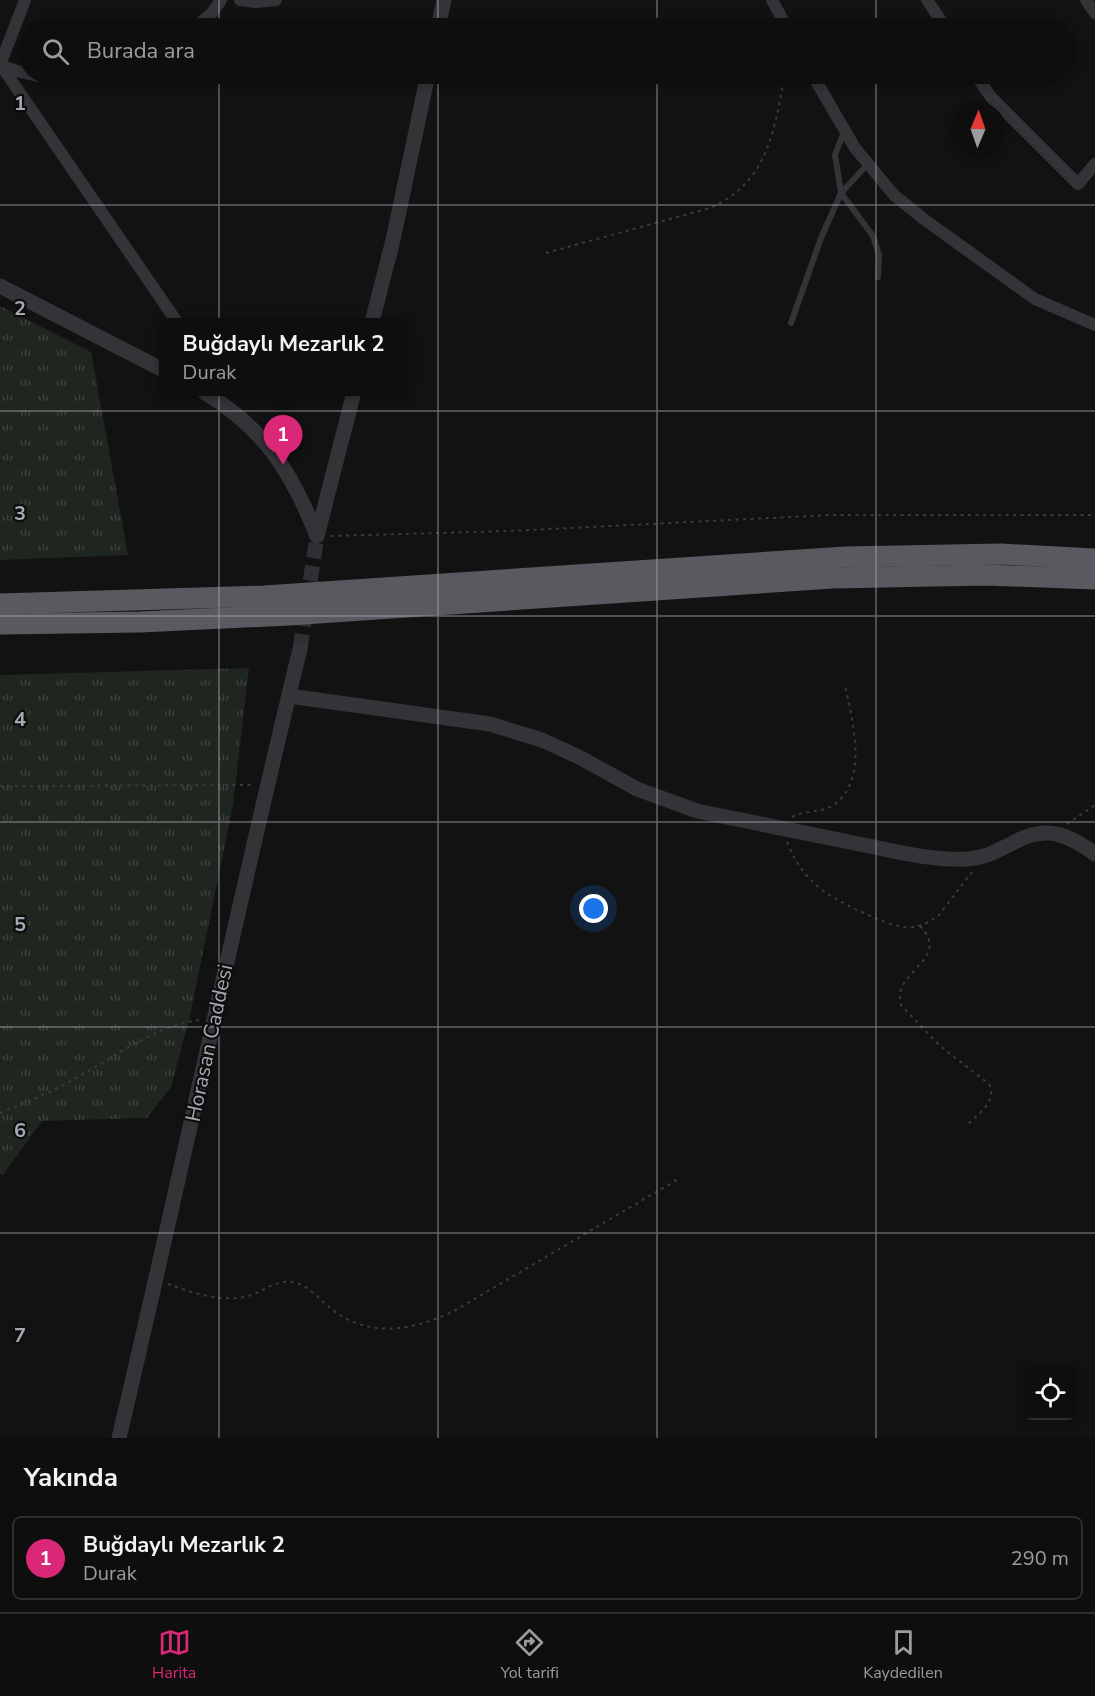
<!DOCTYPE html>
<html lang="tr">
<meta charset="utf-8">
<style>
body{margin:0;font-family:"Nunito Sans",sans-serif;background:#1c1c1c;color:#f1f3f6}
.controls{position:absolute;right:18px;bottom:18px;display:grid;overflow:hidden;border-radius:9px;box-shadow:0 3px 9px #0003}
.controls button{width:54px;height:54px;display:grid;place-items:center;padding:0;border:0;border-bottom:2px solid #2e2e2e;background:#0e0e0e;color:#f1f3f6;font:30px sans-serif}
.compass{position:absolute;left:951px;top:102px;width:54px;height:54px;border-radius:50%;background:#0e0e0e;box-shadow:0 3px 9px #0003;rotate:2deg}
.you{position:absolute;left:594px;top:909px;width:21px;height:21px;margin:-15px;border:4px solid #fff;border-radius:50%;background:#1a73e8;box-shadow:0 0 0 9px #1a73e833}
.badge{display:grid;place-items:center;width:39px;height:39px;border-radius:50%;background:#db2777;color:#fff;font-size:20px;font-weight:700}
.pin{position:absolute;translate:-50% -50px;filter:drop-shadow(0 2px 3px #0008)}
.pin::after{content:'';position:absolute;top:32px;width:21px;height:18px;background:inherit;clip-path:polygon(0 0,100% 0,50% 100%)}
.popup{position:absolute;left:159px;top:318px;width:249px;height:78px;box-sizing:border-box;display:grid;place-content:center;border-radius:9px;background:#0e0e0e;filter:drop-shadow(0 2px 4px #0005);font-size:20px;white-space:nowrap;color:#9b9c9e}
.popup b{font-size:22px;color:#f1f3f6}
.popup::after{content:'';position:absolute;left:50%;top:100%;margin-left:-12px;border:12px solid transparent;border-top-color:#0e0e0e}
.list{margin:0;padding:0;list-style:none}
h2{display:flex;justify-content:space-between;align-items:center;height:78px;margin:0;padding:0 24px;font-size:26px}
h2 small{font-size:20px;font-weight:400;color:#9b9c9e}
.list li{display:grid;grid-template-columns:39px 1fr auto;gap:18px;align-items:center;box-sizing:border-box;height:84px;margin:0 12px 12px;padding:0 12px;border:2px solid #2e2e2e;border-radius:9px}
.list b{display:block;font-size:22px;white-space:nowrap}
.list p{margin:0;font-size:20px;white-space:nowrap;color:#9b9c9e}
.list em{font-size:20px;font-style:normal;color:#9b9c9e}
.icon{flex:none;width:33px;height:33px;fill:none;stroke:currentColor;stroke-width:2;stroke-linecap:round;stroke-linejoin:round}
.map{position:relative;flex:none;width:1095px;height:1438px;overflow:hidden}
.search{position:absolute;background:#0e0e0e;box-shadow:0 3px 9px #0003;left:18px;right:18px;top:18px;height:66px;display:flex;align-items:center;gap:15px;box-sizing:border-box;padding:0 21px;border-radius:33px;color:#9b9c9e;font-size:22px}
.sheet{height:174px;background:#0e0e0e}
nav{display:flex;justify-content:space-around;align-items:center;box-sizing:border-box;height:84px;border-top:2px solid #2e2e2e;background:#0e0e0e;font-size:16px;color:#9b9c9e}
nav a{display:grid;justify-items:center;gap:3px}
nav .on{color:#db2777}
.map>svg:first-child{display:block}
</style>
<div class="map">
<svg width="1095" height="1438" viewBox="0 0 1095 1438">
<defs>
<pattern id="grass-tufts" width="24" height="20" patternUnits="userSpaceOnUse" patternTransform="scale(1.5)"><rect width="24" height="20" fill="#1f251f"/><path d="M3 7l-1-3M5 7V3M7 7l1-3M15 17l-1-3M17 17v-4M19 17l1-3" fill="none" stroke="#3d423d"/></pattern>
</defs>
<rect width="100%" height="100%" fill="#121213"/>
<g fill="url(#grass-tufts)">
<path d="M0 306 91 352 128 555 0 560Z"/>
<path d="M249 668 233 805 190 1016 171 1087 147 1118 42 1121 3 1175 0 1174V675Z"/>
</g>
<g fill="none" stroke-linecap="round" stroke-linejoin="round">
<path stroke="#2f3033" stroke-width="15" stroke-dasharray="15 8" stroke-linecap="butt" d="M300 649 317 536"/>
<g stroke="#393b3f" stroke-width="2" stroke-dasharray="3 4.5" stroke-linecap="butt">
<path d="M546 253 710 208C769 182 774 130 785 74"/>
<path d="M331 536 509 531 831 515H1095"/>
<path d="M0 786 255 785"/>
<path d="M792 817C805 810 820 813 832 806 870 782 852 719 845 685"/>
<path d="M1067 824 1095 805"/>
<path d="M787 842C803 883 829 897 866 914 894 926 912 936 939 915L972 872"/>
<path d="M920 926C953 961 890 971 901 1005L940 1046 989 1084C998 1101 978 1114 967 1125"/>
<path d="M0 1113C27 1102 54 1091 80 1076 118 1055 156 1025 200 1020"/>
<path d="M168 1284C193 1293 222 1303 248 1296 263 1292 275 1280 292 1282 307 1284 318 1298 329 1307 367 1339 412 1331 454 1311L680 1178"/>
</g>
<g stroke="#333438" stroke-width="6">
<path d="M867 165 841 193 873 236 879 255 878 277"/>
<path d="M791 323 821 238 841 193 835 155 844 132"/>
</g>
<g stroke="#333438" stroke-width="12">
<path d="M25 0 0 65C33 78 66 82 101 74"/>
<path d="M240 0 256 2 276 0"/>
<path d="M772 0 787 28"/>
<path d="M927 0 946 28"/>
<path d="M1086 0 1095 13"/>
<path d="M194 28 212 13 221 0"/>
<path d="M0 64 177 322"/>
<path d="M812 74 855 148 894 195 925 220 1035 299 1095 325"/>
<path d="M975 74 991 97 1078 184 1095 164"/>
</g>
<g stroke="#333438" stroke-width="15">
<path d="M438 28 444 0"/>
<path d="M0 286 163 370"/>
<path d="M372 322 393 240 428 74"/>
<path d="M204 392C265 429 291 471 317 536"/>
<path d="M317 536 354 392"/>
<path d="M289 696 490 724 542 740 579 757 637 789 697 811C751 822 805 833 859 844 894 851 932 861 968 859 988 858 1001 848 1019 840 1048 825 1071 836 1095 854"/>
<path d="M119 1438C181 1175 236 911 300 649"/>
</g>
<g stroke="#585a60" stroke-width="21">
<path d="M0 604 264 596 845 557 1001 554 1095 559"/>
<path d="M0 624 140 622 289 615 832 578 987 575 1095 579"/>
</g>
</g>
<path fill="none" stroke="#a5a9b2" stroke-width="1.5" stroke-opacity="0.55" d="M219 0V28M438 0V28M657 0V28M876 0V28M219 74V1438M438 74V1438M657 74V1438M876 74V1438M0 205H1095M0 411H1095M0 616H1095M0 822H1095M0 1027H1095M0 1233H1095"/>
<g text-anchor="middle" stroke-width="4.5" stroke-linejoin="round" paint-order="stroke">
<g font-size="21" fill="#a5a9b2" stroke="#0d0d0e">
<text transform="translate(209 1043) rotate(-78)" y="7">Horasan Caddesi</text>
</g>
</g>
<g font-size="20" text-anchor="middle" font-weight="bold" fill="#a5a9b2" stroke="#0d0d0e" stroke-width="4.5" stroke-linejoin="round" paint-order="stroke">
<text x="20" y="110">1</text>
<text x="20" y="315">2</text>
<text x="20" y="520">3</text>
<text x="20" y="726">4</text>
<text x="20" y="931">5</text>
<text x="20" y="1137">6</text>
<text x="20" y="1342">7</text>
</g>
</svg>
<div class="controls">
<button><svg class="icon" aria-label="locate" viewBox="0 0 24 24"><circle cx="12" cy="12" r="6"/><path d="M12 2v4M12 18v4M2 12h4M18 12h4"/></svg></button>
</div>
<svg class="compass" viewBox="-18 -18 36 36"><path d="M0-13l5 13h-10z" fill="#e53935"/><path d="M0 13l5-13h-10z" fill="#9b9c9e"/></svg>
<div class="you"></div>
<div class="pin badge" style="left:283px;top:465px">1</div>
<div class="popup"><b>Buğdaylı Mezarlık 2</b>Durak</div>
<div class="search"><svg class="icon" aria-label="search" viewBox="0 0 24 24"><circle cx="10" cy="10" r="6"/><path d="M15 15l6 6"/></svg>Burada ara</div>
</div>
<section class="sheet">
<h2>Yakında<small></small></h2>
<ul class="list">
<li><span class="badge">1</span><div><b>Buğdaylı Mezarlık 2</b><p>Durak</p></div><em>290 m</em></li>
</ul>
</section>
<nav>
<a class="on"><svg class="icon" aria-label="map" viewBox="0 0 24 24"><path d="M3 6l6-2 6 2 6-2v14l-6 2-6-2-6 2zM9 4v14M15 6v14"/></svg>Harita</a>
<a><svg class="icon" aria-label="directions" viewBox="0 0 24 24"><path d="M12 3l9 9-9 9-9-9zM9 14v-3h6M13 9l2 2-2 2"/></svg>Yol tarifi</a>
<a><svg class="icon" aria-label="saved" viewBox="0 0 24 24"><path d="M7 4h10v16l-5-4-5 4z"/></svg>Kaydedilen</a>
</nav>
